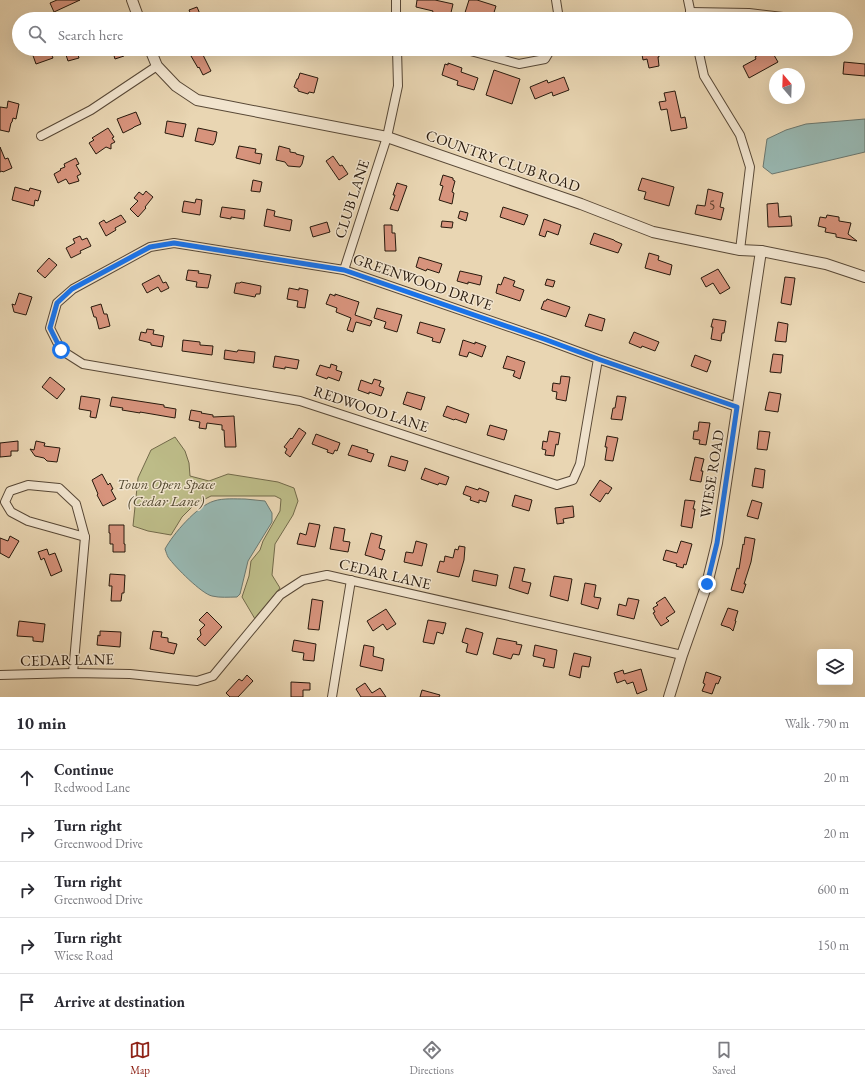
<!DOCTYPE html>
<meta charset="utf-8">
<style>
body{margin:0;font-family:"EB Garamond",serif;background:#f2f2f3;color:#2b2b33}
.controls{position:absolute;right:12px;bottom:12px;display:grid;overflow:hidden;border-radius:4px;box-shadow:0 4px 16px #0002}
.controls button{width:36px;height:36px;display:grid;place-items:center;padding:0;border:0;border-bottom:1px solid #e1e1e2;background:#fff;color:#2b2b33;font:20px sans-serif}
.compass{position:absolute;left:769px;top:68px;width:36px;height:36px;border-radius:50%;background:#fff;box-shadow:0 4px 16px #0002;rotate:341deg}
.stop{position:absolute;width:12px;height:12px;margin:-9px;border:3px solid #1a73e8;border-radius:50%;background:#fff}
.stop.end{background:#1a73e8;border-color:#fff;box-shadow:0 1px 4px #0008}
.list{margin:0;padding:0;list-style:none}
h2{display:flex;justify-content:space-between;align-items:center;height:52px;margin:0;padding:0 16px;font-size:17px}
h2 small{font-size:13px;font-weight:400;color:#7c7c81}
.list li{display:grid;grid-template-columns:26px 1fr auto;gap:12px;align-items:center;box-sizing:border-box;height:56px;padding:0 16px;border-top:1px solid #e1e1e2}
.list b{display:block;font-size:15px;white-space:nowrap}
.list p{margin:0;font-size:13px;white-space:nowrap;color:#7c7c81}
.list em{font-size:13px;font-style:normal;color:#7c7c81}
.icon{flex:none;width:22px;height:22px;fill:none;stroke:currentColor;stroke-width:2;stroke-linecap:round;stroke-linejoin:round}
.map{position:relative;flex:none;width:865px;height:697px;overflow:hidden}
.search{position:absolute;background:#fff;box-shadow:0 4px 16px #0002;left:12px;right:12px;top:12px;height:44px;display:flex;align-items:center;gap:10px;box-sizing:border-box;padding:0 14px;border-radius:22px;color:#7c7c81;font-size:15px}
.sheet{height:332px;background:#fff}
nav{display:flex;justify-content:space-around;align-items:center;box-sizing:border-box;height:56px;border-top:1px solid #e1e1e2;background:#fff;font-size:11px;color:#7c7c81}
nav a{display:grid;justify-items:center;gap:2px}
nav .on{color:#8f2418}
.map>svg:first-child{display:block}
</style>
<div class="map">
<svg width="865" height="697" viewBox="0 0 865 697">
<rect width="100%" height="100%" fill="#e9d6b3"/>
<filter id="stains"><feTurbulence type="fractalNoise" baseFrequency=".005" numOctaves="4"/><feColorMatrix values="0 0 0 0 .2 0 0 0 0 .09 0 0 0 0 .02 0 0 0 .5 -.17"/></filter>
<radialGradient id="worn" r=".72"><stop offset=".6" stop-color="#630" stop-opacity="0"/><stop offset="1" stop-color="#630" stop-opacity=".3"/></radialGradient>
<path fill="#bdbc88" stroke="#726a4a" d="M175 437 185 451 189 463 190 476 209 481 228 474 278 482 294 488 298 501 293 515 275 544 272 575 280 588 255 619 242 597 249 576 251 561 260 550 263 541 280 511 281 499 275 496H211L195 504 182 517 171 535 148 531 133 526 138 478 151 450Z"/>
<g fill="#98b8b2" stroke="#6b7870">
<path d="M865 119V152L772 174 763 167 767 139 786 130 806 124Z"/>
<path d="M245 499 265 501 272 513V522L248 561 240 594 237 597C229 597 220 598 212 596 202 594 175 567 168 557 167 555 166 552 165 549 173 534 197 506 214 501 223 498 235 499 245 499Z"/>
</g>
<g fill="#d7937c" stroke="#27190c">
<path d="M57 0H80L54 12 50 3Z"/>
<path d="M417 0H435L453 4 450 17 432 14 433 11 416 7Z"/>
<path d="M469 0H477L496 6 492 19H463Z"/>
<path d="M197 7 200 14 192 17 189 10Z"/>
<path d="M35 49H49L53 58 36 64 31 50Z"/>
<path d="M67 49H92L93 50 78 55 79 58 68 61 65 52 68 51Z"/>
<path d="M112 49H122L124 56 115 59Z"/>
<path d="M641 49H658L659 57H658L659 66 649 68 647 59 643 60Z"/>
<path d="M771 50 778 62 749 78 743 66 756 59 755 57 761 53 762 55Z"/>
<path d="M201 51 211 71 203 75 199 67 198 68 191 56Z"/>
<path d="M844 62 865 64V76L843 74Z"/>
<path d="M448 63 462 68 461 72 478 78 474 90 457 85 458 81 442 75 445 64 448 65Z"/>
<path d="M494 70 520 79 512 104 486 95Z"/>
<path d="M300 73 318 78 314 93 309 92 308 94 298 91V89L294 87 297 79H298Z"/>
<path d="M564 77 569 90 553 96 552 92 535 99 530 87 547 80 548 83Z"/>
<path d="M675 91 681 118 685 117 687 128 671 131 667 109 661 110 659 102 666 101 664 93Z"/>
<path d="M8 101 19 104 16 119 13 118 12 122 11 123 9 132 0 130V107L7 108Z"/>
<path d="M136 112 141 124 134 127 133 128 123 133 117 119Z"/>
<path d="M167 121 186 124 183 137 165 133Z"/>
<path d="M108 128 114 137 112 138 115 142 111 144V149L106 147 96 154 89 143 94 140 92 138Z"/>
<path d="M198 128 217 132 215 142 213 145 195 141Z"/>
<path d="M239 146 256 149 255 153 262 154 260 164 236 158Z"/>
<path d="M279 146 290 149V152L296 153V154L304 156 302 164 300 167 288 166 285 162 276 160Z"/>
<path d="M0 147 5 159 8 158 12 168 3 172 2 171 0 172Z"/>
<path d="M333 156 340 166 342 165 348 174 339 180 326 161Z"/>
<path d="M76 158 79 164 76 165 81 174 77 176 79 181 69 184 66 179 58 183 54 174 61 170 60 169 65 167 64 164Z"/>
<path d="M443 175 453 178V180L455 181 452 192 454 193 452 204 439 200 443 186 440 185Z"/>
<path d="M642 178 674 187 669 206 644 199 646 192 638 190Z"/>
<path d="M253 180 262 182 260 192 251 191Z"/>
<path d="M397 183 407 186 398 211 390 209 395 195H393Z"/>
<path d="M15 187 29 191 30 188 41 191 38 201 35 200 34 206 12 200Z"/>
<path d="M708 189 723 193 720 207 724 208 721 220 695 214 697 205 705 206Z"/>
<path d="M146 191 153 197 145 207 146 208 138 217 130 209 138 201 134 198 139 192 143 195Z"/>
<path d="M196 199 202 200 200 215 182 212 184 201 195 203Z"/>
<path d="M778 203 779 217 791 216 792 226 768 227 767 204Z"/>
<path d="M222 207 245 210 244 219 231 217V219L220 217Z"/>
<path d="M503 207 528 215 524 225 500 217Z"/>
<path d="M267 209 275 211 274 216 292 220 290 231 264 226Z"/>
<path d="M460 211 468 213 466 221 458 218Z"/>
<path d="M121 215 126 222 115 228 116 230 106 236 99 223 104 220 106 223Z"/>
<path d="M827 215 839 217V221L851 223 848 234 857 241 836 237V234L825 232 826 228 818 226 820 217 826 218Z"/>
<path d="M544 219 561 225 558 235 547 231 545 237 539 235Z"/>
<path d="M442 221 453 222 452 228 441 227Z"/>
<path d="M327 222 330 232 313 237 310 227Z"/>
<path d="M384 225H392V233H395L396 251H385Z"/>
<path d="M594 233 614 240 615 241 622 244 618 253 590 244Z"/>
<path d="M80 236 82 240 87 238 91 246 80 251 81 253 71 258 66 248 75 243 73 239Z"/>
<path d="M649 253 659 256 658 260 672 265 670 275 645 268Z"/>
<path d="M419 257 442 264 439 273 427 269 426 271 416 267Z"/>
<path d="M49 258 57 265 45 278 37 271Z"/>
<path d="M718 269 730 288 720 294 713 283 706 287 701 278Z"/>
<path d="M188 270 199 271 198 273 211 275 208 288 196 287 197 282 186 280Z"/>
<path d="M460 271 482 276 480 285 468 282V284L457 281Z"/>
<path d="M159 275 163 283 166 282 169 288 161 292 158 287 147 293 142 284Z"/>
<path d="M504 277 515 281 513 286 524 290 520 301 496 293 498 284 501 285Z"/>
<path d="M785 277 795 278 791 305 781 303Z"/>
<path d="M547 279 555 281 553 287 545 285Z"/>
<path d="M241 282 261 286 260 294H256L255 297 234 293 236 283H240Z"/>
<path d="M289 288 299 290V288L308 290 305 308 297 307 298 301 287 299Z"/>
<path d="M19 293 32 297 26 315 14 312 12 304 15 305Z"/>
<path d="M330 294 335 296V294L359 302 355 315 372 321 370 326 356 322 353 332 347 330 351 318 336 312 337 308 326 304Z"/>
<path d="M547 299 570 307 566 317 541 309 544 301H546Z"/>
<path d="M101 304 104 314H107L110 326 99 329 96 317H94L91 307Z"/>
<path d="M377 308 402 315 397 332 384 328 386 322 374 318Z"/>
<path d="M589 314 605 319 602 331 585 326Z"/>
<path d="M713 319 726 321 724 333H722L721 341 711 339 713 327H711Z"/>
<path d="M420 322 445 329 440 343 432 341 433 338 417 333Z"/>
<path d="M778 322 788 324 786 342 775 341Z"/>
<path d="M147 329 154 330 153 334 164 336 162 347 151 345V343L139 340 141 332 146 333Z"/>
<path d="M634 332 659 342 655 351 642 346 641 348 629 343Z"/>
<path d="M183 340 200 342V345L213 346 212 355 182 351Z"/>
<path d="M463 340 475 344V342L486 346 482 357 469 352 467 357 459 355Z"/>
<path d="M225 350 237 352 238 350 255 352 254 363 224 359Z"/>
<path d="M773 354 783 355 781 373 770 372Z"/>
<path d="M695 355 711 361 707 372 691 366Z"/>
<path d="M275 356 299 360 297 369 285 367V369L273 367Z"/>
<path d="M507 356 525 362 520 379 513 376 515 371 503 368Z"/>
<path d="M331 364 337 366 336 370 342 372 339 381 328 377 327 379 316 375 320 365 330 368Z"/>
<path d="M561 376 570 377 566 401 556 399 557 392 552 391 553 383 560 384Z"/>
<path d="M50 377 65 389 57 399 42 387Z"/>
<path d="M374 379 381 381 379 386 384 388 381 396 369 392V394L358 390 361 380 372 384Z"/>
<path d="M407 392 425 397 421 410 403 404Z"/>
<path d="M769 392 781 394 778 412 765 410Z"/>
<path d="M81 396 100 399 96 418 90 417 91 411 79 409Z"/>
<path d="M617 396 626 397 622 420 611 419 613 408H615Z"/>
<path d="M112 397 164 405V407L176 409 175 418 140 412V413L122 410 123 408 110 406Z"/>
<path d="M447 406 469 414 466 423 455 419 454 420 443 416Z"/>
<path d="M191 410 202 412 201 413 213 415V417L234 416 236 447H225L224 430H222V425L207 423 206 429 199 428 200 422 189 420Z"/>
<path d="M699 422 710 423 706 445 699 444 700 440 693 439 694 431H698Z"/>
<path d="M490 425 507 430 504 440 487 435Z"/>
<path d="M299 428 306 433 290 457 285 453 287 449 284 447 291 438 292 439Z"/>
<path d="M549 431 560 433 558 445 556 444 554 456 545 455 546 450 542 449 543 441 547 442Z"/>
<path d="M759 431 770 432 767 450 757 449Z"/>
<path d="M316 434 340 443 337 451 335 450 333 454 327 452 328 450 312 444Z"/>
<path d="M607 436 618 438 613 461 605 460 607 447H605Z"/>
<path d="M18 441V451H11V456L0 457V443Z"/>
<path d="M36 441 45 443 44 446 60 448 57 462 47 461 44 458 35 456 30 449 34 450Z"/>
<path d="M352 445 368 450 367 452 374 454 371 462 348 455Z"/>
<path d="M391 456 408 461 405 471 388 466Z"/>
<path d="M695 457 704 459 701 471H703L701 482 690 480Z"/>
<path d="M425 468 449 477 446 485 439 483 438 485 421 479Z"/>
<path d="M755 468 765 470 763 488 752 486Z"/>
<path d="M102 474 108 485 110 483 113 489 111 490 116 499 103 506 97 495 98 494 92 480Z"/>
<path d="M600 480 612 488 608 494 606 493 600 502 590 495Z"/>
<path d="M466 486 478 490 479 488 489 492 486 502 479 500V503L470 500 471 497 463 494Z"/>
<path d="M515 495 532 500 529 511 512 506Z"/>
<path d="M685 500 695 501 693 509H695L692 528 681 526Z"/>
<path d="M752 500 762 503 758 519 747 516Z"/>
<path d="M573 506 574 517 563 519 564 523 557 524 555 508Z"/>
<path d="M309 523 320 525 315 547 297 544 300 533 306 535Z"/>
<path d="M109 525H124V544H125V552H113V544H110V533H109Z"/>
<path d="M334 527 345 529 343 541 350 542 348 552 330 549Z"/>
<path d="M371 533 382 536 379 548 385 550 382 560 365 555Z"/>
<path d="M10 536 19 541 9 558 0 553V538L8 541Z"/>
<path d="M745 537 755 539 751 562 744 584H746L743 593 731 590 737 568 739 569 743 544 744 545Z"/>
<path d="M416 541 427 544 422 566 404 562 406 552 413 553Z"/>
<path d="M681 541 692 544 686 565 684 564 683 568 676 566 677 564 663 560 666 550 677 553Z"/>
<path d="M459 546 465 547 464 560 459 577 437 572 440 561 444 562 445 556 453 558 455 549 458 550Z"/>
<path d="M47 549 49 555 55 553 62 571 51 576 44 558 41 560 38 552Z"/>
<path d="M514 567 525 569 522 581 531 583 528 594 509 588Z"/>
<path d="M474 570 498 575 496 586 472 581Z"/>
<path d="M110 574 125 575 124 593H122L121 601H111L112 586H109Z"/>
<path d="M554 576 572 579 568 601 550 596Z"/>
<path d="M585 583 596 585 594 597 601 598 598 609 581 604Z"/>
<path d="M665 597 675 612 666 618 669 621 661 626 655 617V616L653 613 655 612 653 608 658 605 656 603Z"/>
<path d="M628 598 639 600 634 619 617 615 619 604 626 606Z"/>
<path d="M312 599 323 601 319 630 308 629Z"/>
<path d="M728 608 738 611 735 621H736L733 631 730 628 721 625Z"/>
<path d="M386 609 396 624 387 630 383 624 373 631 367 621Z"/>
<path d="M207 612 222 627 205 646 197 639 201 635 200 630 205 625 199 620Z"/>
<path d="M428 620 446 623 443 634 437 632 434 644 423 642Z"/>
<path d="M19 621 45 624 43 642 33 641V637L17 636Z"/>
<path d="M466 628 483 633 477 655 466 652 468 644 462 642Z"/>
<path d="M100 631 121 632 120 647 97 645 98 635 100 636Z"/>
<path d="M153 631 162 632 161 637 168 638V642L177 644 174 654 150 649Z"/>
<path d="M497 638 517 642 516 644 522 645 519 655 513 654 511 659 493 654Z"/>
<path d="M294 640 316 644 314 661 303 660 304 653 292 651Z"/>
<path d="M364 645 374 647 373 656 384 659 382 671 360 666Z"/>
<path d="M535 645 557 650 554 668 543 666 545 659 533 656Z"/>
<path d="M574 653 591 657 589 667 582 666 580 678 569 675Z"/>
<path d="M641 669 647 690 637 694 633 682 627 684 625 680 617 683 614 673 623 670 624 674Z"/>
<path d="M706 672 721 677 718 684 716 683 712 694 702 691 705 684 703 683Z"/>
<path d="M247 675 253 681 238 697H230L226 693 239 679 242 681Z"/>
<path d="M291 682 310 683V690H303V697H291Z"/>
<path d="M365 683 372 693 380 688 386 697H361L356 689Z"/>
<path d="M422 690 440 695 439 697H420Z"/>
</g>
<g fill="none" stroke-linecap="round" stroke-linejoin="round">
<defs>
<g id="minor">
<path d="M396 0V19"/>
<path d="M556 0 559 19"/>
<path d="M688 0 692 19"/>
<path d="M690 12 749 13 800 19"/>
<path d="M463 49 519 64 545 59 551 49"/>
<path d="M698 49 704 76 740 135 750 167 740 250"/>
<path d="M41 136 91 110 157 66"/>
<path d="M344 270 387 137 398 86 397 49"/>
<path d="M598 359 580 464 573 480 557 485 300 401 83 364 61 350 50 328 57 303 73 289 150 247 174 243 344 270 544 339 598 359 737 407"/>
<path d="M28 485 59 488 76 504 85 537 28 521 11 512 5 502 10 491Z"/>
<path d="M73 673 85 537"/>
<path d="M0 675 73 673 130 674 197 681 213 676 280 595 303 580 327 575 682 655"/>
<path d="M332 697 351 580"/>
</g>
<g id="tertiary">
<path d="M132 0 139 19"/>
<path d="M150 49 157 66 176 86 197 100 387 137 581 204 653 232 740 250 761 251 826 264 865 277"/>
<path d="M669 697 682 655 707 584 717 543 761 251"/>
</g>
</defs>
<use href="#minor" stroke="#584836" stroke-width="10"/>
<use href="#tertiary" stroke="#584836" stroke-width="12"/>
<use href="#minor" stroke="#f1e4ce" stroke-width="8"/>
<use href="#tertiary" stroke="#f1e4ce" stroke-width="10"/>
</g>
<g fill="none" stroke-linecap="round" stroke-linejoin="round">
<path stroke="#1a73e8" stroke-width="5" d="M61 350 50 328 57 303 72 289 150 247 174 243 344 270 544 339 598 359 737 407 717 543 707 584"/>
</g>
<g text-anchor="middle" stroke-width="3" stroke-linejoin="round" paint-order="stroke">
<g font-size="13" fill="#533828">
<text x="712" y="210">5</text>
</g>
<g font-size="15" fill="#27190c" stroke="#f1e4ce">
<text transform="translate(503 161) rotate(19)" y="5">COUNTRY CLUB ROAD</text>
<text transform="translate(352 199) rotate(-72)" y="5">CLUB LANE</text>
<text transform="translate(423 282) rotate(19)" y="5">GREENWOOD DRIVE</text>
<text transform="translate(371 409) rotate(18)" y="5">REDWOOD LANE</text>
<text transform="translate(712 474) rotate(-81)" y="5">WIESE ROAD</text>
<text transform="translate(385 574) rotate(13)" y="5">CEDAR LANE</text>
<text transform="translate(67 660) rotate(-1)" y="5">CEDAR LANE</text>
</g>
<g font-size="15" font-style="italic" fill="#544a31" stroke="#f1e4ce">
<text x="166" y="489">Town Open Space<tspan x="166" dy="17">(Cedar Lane)</tspan></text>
</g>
</g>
<rect width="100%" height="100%" filter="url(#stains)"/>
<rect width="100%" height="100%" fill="url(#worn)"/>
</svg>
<div class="controls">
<button><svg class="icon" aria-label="layers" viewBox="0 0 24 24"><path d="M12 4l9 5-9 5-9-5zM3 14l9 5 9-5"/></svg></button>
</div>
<svg class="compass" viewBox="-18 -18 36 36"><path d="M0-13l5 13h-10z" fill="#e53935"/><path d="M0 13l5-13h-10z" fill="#7c7c81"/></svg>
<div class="stop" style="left:61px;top:350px"></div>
<div class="stop end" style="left:707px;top:584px"></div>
<div class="search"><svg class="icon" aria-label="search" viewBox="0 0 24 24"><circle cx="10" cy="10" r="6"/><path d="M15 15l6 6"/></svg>Search here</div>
</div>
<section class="sheet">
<h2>10 min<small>Walk · 790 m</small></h2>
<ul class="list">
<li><svg class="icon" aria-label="ahead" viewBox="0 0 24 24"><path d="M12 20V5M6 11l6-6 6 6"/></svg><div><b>Continue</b><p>Redwood Lane</p></div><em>20 m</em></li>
<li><svg class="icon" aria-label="right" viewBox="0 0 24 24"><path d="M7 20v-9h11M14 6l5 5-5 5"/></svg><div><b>Turn right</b><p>Greenwood Drive</p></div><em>20 m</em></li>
<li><svg class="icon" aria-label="right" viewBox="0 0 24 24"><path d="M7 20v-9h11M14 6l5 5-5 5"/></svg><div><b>Turn right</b><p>Greenwood Drive</p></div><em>600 m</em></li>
<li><svg class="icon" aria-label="right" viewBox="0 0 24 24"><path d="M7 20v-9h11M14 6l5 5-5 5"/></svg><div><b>Turn right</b><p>Wiese Road</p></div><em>150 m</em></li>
<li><svg class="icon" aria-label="arrive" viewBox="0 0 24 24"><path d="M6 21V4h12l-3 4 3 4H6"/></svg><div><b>Arrive at destination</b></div></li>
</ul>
</section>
<nav>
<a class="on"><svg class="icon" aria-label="map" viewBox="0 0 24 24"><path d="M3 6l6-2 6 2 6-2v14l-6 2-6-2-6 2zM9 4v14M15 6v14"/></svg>Map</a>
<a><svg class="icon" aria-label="directions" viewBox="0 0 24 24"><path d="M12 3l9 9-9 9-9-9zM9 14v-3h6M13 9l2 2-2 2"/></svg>Directions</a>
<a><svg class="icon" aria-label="saved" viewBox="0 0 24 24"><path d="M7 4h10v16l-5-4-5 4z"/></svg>Saved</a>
</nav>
